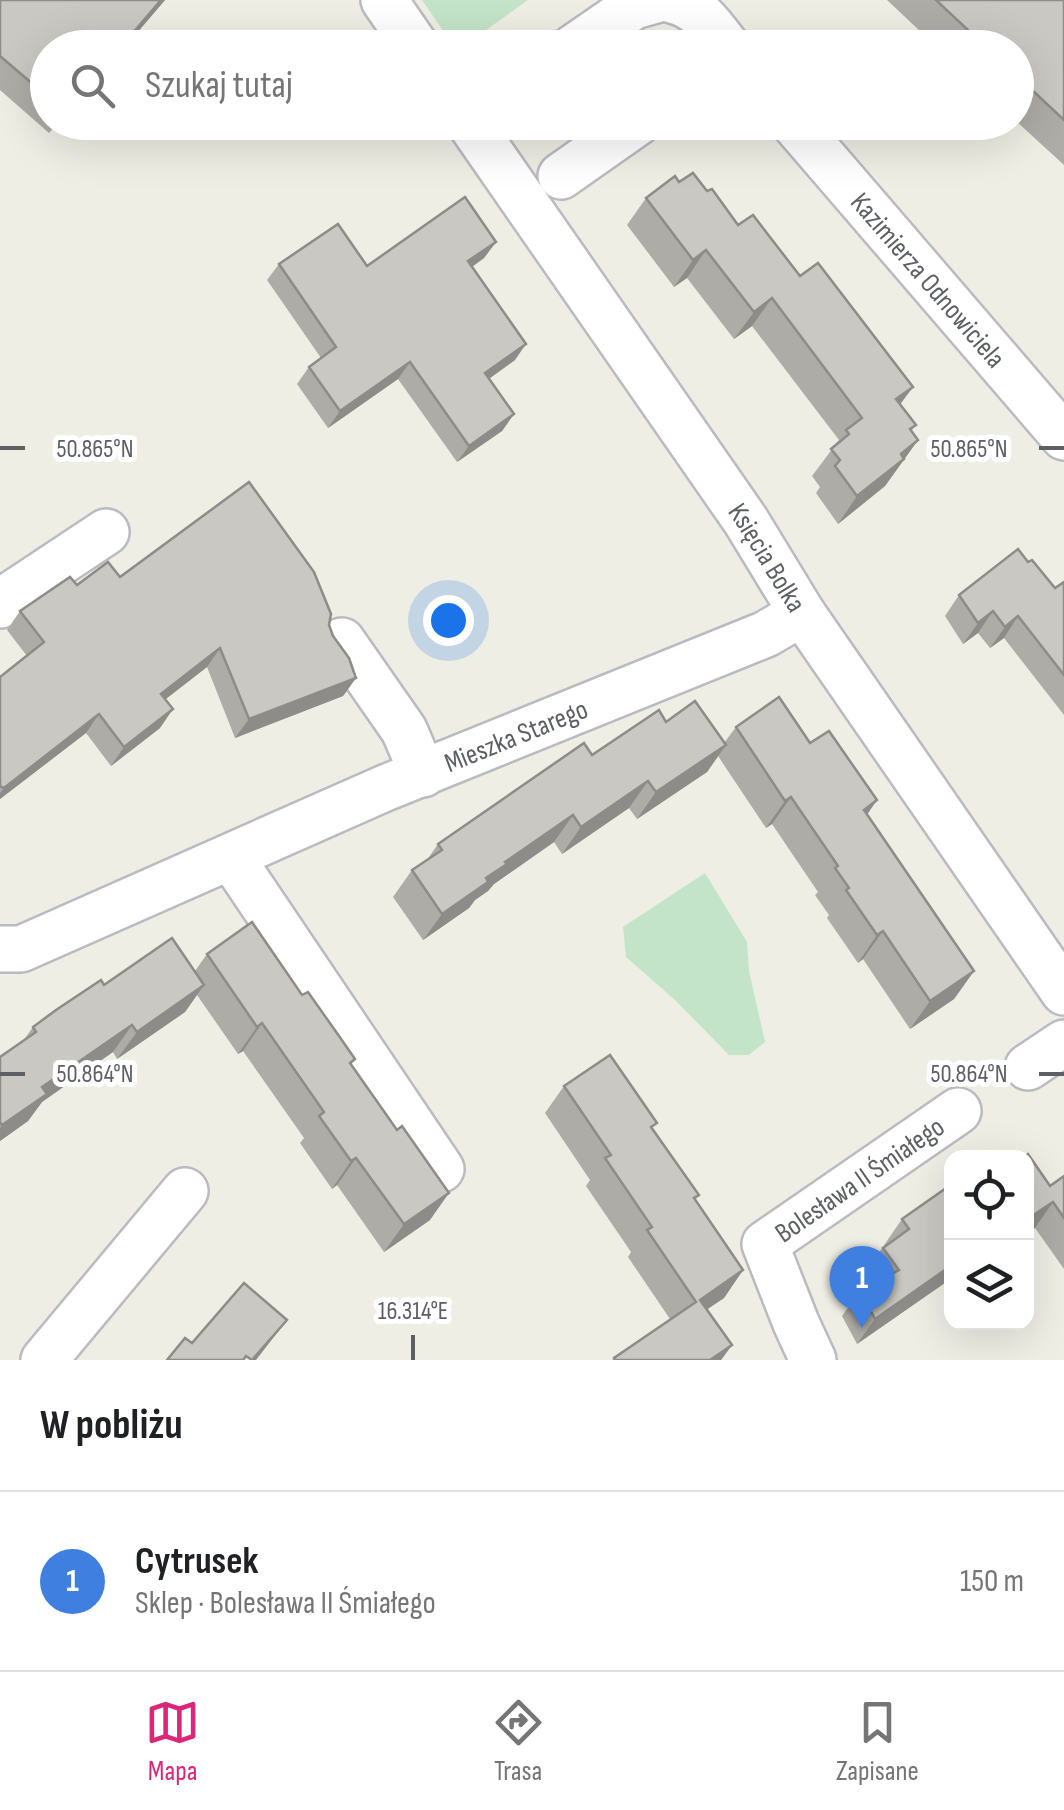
<!DOCTYPE html>
<html lang="pl">
<meta charset="utf-8">
<style>
body{margin:0;font-family:"Sofia Sans Condensed",sans-serif;background:#f6f6f6;color:#202124}
.controls{position:absolute;right:30px;bottom:30px;display:grid;overflow:hidden;border-radius:20px;box-shadow:0 10px 40px #0002}
.controls button{width:90px;height:90px;display:grid;place-items:center;padding:0;border:0;border-bottom:2px solid #e0e0e0;background:#fff;color:#202124;font:50px sans-serif}
.you{position:absolute;left:448px;top:620px;width:35px;height:35px;margin:-25px;border:8px solid #fff;border-radius:50%;background:#1a73e8;box-shadow:0 0 0 15px #1a73e833}
.badge{display:grid;place-items:center;width:65px;height:65px;border-radius:50%;background:#db2777;color:#fff;font-size:32px;font-weight:700}
.pin{position:absolute;translate:-50% -82px;filter:drop-shadow(0 2px 5px #0008)}
.pin::after{content:'';position:absolute;top:52px;width:35px;height:30px;background:inherit;clip-path:polygon(0 0,100% 0,50% 100%)}
.list{margin:0;padding:0;list-style:none}
h2{display:flex;justify-content:space-between;align-items:center;height:130px;margin:0;padding:0 40px;font-size:42px}
h2 small{font-size:32px;font-weight:400;color:#757577}
.list li{display:grid;grid-template-columns:65px 1fr auto;gap:30px;align-items:center;box-sizing:border-box;height:180px;padding:0 40px;border-top:2px solid #e0e0e0}
.list b{display:block;font-size:38px;white-space:nowrap}
.list p{margin:0;font-size:32px;white-space:nowrap;color:#757577}
.list em{font-size:32px;font-style:normal;color:#757577}
.icon{flex:none;width:55px;height:55px;fill:none;stroke:currentColor;stroke-width:2;stroke-linecap:round;stroke-linejoin:round}
.map{position:relative;flex:none;width:1064px;height:1360px;overflow:hidden}
.search{position:absolute;background:#fff;box-shadow:0 10px 40px #0002;left:30px;right:30px;top:30px;height:110px;display:flex;align-items:center;gap:25px;box-sizing:border-box;padding:0 35px;border-radius:55px;color:#757577;font-size:38px}
.sheet{height:310px;background:#fff}
nav{display:flex;justify-content:space-around;align-items:center;box-sizing:border-box;height:140px;border-top:2px solid #e0e0e0;background:#fff;font-size:28px;color:#757577}
nav a{display:grid;justify-items:center;gap:5px}
nav .on{color:#db2777}
.map>svg:first-child{display:block}
</style>
<div class="map">
<svg width="1064" height="1360" viewBox="0 0 1064 1360">
<rect width="100%" height="100%" fill="#eeeee5"/>
<g fill="#c3e4c9">
<path d="M422 0H528L461 48 438 47 433 40 444 32Z"/>
<path d="M705 873 747 942 749 971 765 1042 749 1055H729L675 1000 626 957 623 927Z"/>
</g>
<g fill="none" stroke-linecap="round" stroke-linejoin="round">
<defs>
<g id="minor">
<path d="M384 0 417 48"/>
<path d="M672 0C699 6 712 27 728 48"/>
<path d="M573 48 634 6 656 0"/>
<path id="s1" d="M469 122 746 521 802 613 1064 992"/>
<path id="s2" d="M793 122 1064 437"/>
<path d="M561 176 638 122"/>
<path d="M0 605 14 593 106 532"/>
<path d="M342 641 404 730 423 774"/>
<path d="M231 857 441 1169"/>
<path id="s3" d="M0 949H21L385 788 766 634 802 613"/>
<path d="M1028 1067 1064 1043"/>
<path d="M44 1360 185 1191"/>
<path id="s4" d="M813 1360 796 1323 765 1244 958 1111"/>
</g>
</defs>
<use href="#minor" stroke="#babbc0" stroke-width="50"/>
<use href="#minor" stroke="#fff" stroke-width="45"/>
</g>
<g fill="#aeaca7">
<path d="M0 0H165L124 48H48V122H58L49 133 0 90Z"/>
<path d="M887 0H1064V165L1016 121V48H938Z"/>
<path d="M679 182 707 191 900 404 916 425 911 431 918 440 885 486 838 524 816 493 820 487 812 476 839 440 752 326 734 339 687 278 674 287 627 225 646 198Z"/>
<path d="M496 242 484 258 472 267 515 360 489 379 514 414 502 431 457 462 398 379 328 428 297 384 309 367 321 358 267 280 279 264 367 266Z"/>
<path d="M1028 562 1055 588 1064 582V715L1004 638 990 648 978 633 963 644 945 616 959 595Z"/>
<path d="M120 577 329 625 333 636 356 678 343 696 235 738 207 667 165 699 160 728 111 766 86 733 0 799V677L27 656 7 630 20 611 77 585Z"/>
<path d="M666 722 724 743 736 727 810 743 867 815 974 971 954 999 910 1029 863 959 858 963 827 918 829 915 815 895 818 892 772 824 766 828 718 756 707 772 637 819 629 808 562 854 554 842 494 884 488 891 475 900 469 908 423 940 393 897 412 870 427 860 438 844 592 755Z"/>
<path d="M207 954 302 995 355 1059 351 1065 430 1220 384 1252 337 1185 332 1189 300 1143 304 1138 243 1051 238 1054 197 995 185 1012 117 1059 113 1052 42 1102 28 1121 0 1141V1057L23 1041 33 1027 195 971Z"/>
<path d="M564 1086 653 1129 699 1195 695 1200 743 1270 724 1298 707 1309 732 1345 721 1360H612L670 1319 628 1257 631 1252 586 1186 590 1180 545 1113Z"/>
<path d="M1026 1158 1050 1186 1064 1176V1269L1035 1228 1026 1234Z"/>
<path d="M902 1219 952 1278 857 1344 842 1316 860 1291 873 1284 865 1273Z"/>
</g>
<g fill="#8d8c88">
<path d="M161 0H165L124 48H120Z"/>
<path d="M496 242 484 258 456 278 468 261Z"/>
<path d="M706 250 687 278 674 287 693 260Z"/>
<path d="M772 298 752 326 734 339 754 312Z"/>
<path d="M526 344 515 360 473 390 485 373Z"/>
<path d="M410 362 398 379 328 428 340 411Z"/>
<path d="M913 387 893 414 896 399Z"/>
<path d="M514 414 502 431 457 462 469 446Z"/>
<path d="M918 440 885 486 838 524 857 496Z"/>
<path d="M993 611 978 633 963 644 978 623Z"/>
<path d="M1018 616 1004 638 990 648 1005 627Z"/>
<path d="M220 648 207 667 148 713 161 694Z"/>
<path d="M356 678 343 696 235 738 249 719Z"/>
<path d="M173 709 160 728 111 766 124 747Z"/>
<path d="M99 714 86 733 0 799V793L4 788Z"/>
<path d="M726 745 707 772 637 819 656 792Z"/>
<path d="M648 781 629 808 562 854 581 827Z"/>
<path d="M791 797 772 824 766 828 785 801Z"/>
<path d="M877 800 858 828 864 810Z"/>
<path d="M573 815 554 842 494 884 488 891 475 900 469 908 423 940 442 914 505 862Z"/>
<path d="M883 931 863 959 858 963 877 935Z"/>
<path d="M974 971 954 999 910 1029 930 1001Z"/>
<path d="M204 985 185 1012 117 1059 137 1032Z"/>
<path d="M262 1023 243 1051 238 1054 257 1027Z"/>
<path d="M132 1025 113 1052 42 1102 28 1121 0 1141V1128L2 1125 42 1087Z"/>
<path d="M356 1158 337 1185 332 1189 351 1161Z"/>
<path d="M449 1193 430 1220 384 1252 404 1224Z"/>
<path d="M1053 1202 1035 1228 1026 1234V1220Z"/>
<path d="M952 1265V1278L857 1344 875 1319Z"/>
<path d="M743 1270 724 1298 681 1327 700 1300Z"/>
<path d="M287 1320 256 1360H252Z"/>
<path d="M732 1345 721 1360H710Z"/>
</g>
<g fill="#cac8c2" stroke="#8d8c88" stroke-width="2.5">
<path d="M0 0H161L120 48H48V97L0 56Z"/>
<path d="M936 0H1064V120L1016 75V48H987Z"/>
<path d="M693 173 707 191 712 189 738 225 753 215 800 276 818 263 913 387 896 399 916 425 910 429 918 440 901 454 904 459 857 496 835 466 840 460 831 449 849 434 846 430 862 418 772 298 754 312 706 250 693 260 646 198 675 176 679 182Z"/>
<path d="M465 197 496 242 468 261 526 344 485 373 514 414 469 446 410 362 340 411 309 367 336 347 279 264 338 224 367 266Z"/>
<path d="M249 482 314 572 331 614 329 625 333 636 349 658 356 678 249 719 220 648 161 694 173 709 124 747 99 714 4 788 0 786V677L44 642 20 611 70 577 77 585 108 562 120 577Z"/>
<path d="M1018 549 1028 562 1032 560 1055 588 1064 582V675L1018 616 1005 627 993 611 978 623 959 595Z"/>
<path d="M779 697 810 743 829 731 877 800 864 810 974 971 930 1001 883 931 877 935 846 890 849 888 835 868 838 866 791 797 785 801 736 727Z"/>
<path d="M695 701 726 745 656 792 648 781 581 827 573 815 505 862 507 864 486 878 488 882 442 914 412 870 442 850 438 844 584 743 592 755 659 710 666 722Z"/>
<path d="M252 922 302 995 308 992 339 1036 355 1059 350 1063 397 1130 402 1126 449 1193 404 1224 356 1158 351 1161 319 1116 324 1112 262 1023 257 1027 207 954Z"/>
<path d="M172 938 204 985 137 1032 132 1025 42 1087 47 1094 2 1125 0 1122V1057L36 1032 33 1027 56 1010 101 980 104 985Z"/>
<path d="M610 1055 657 1123 651 1127 699 1195 694 1198 743 1270 700 1300 732 1345 710 1360H615L614 1358 696 1302 647 1230 652 1227 605 1158 611 1155 564 1086Z"/>
<path d="M1028 1154 1050 1186 1064 1176V1218L1053 1202 1026 1220V1158H1023Z"/>
<path d="M952 1184V1265L875 1319 860 1291 899 1270 883 1248 909 1229 902 1219Z"/>
<path d="M244 1283 287 1320 252 1360 246 1356 243 1360H167L185 1338 192 1343Z"/>
</g>
<path fill="none" stroke="#5d5f65" stroke-width="4" d="M0 448H25M1039 448H1064M0 1074H25M1039 1074H1064M413 1335V1360"/>
<g text-anchor="middle" stroke-width="10" stroke-linejoin="round" paint-order="stroke">
<g font-size="28" fill="#5d5f65" stroke="#fff">
<text dy="10" stroke="none"><textPath href="#s2" startOffset="208">Kazimierza Odnowiciela</textPath></text>
<text dy="10" stroke="none"><textPath href="#s1" startOffset="528">Księcia Bolka</textPath></text>
<text dy="10" stroke="none"><textPath href="#s3" startOffset="560">Mieszka Starego</textPath></text>
<text dy="10" stroke="none"><textPath href="#s4" startOffset="240">Bolesława II Śmiałego</textPath></text>
</g>
</g>
<g font-size="25" text-anchor="middle" fill="#5d5f65" stroke="#fff" stroke-width="10" stroke-linejoin="round" paint-order="stroke">
<text x="95" y="457">50.865°N</text>
<text x="969" y="457">50.865°N</text>
<text x="95" y="1082">50.864°N</text>
<text x="969" y="1082">50.864°N</text>
<text x="413" y="1319">16.314°E</text>
</g>
</svg>
<div class="controls">
<button><svg class="icon" aria-label="locate" viewBox="0 0 24 24"><circle cx="12" cy="12" r="6"/><path d="M12 2v4M12 18v4M2 12h4M18 12h4"/></svg></button>
<button><svg class="icon" aria-label="layers" viewBox="0 0 24 24"><path d="M12 4l9 5-9 5-9-5zM3 14l9 5 9-5"/></svg></button>
</div>
<div class="you"></div>
<div class="pin badge" style="left:862px;top:1328px;background:#3f7fe0">1</div>
<div class="search"><svg class="icon" aria-label="search" viewBox="0 0 24 24"><circle cx="10" cy="10" r="6"/><path d="M15 15l6 6"/></svg>Szukaj tutaj</div>
</div>
<section class="sheet">
<h2>W pobliżu<small></small></h2>
<ul class="list">
<li><span class="badge" style="background:#3f7fe0">1</span><div><b>Cytrusek</b><p>Sklep · Bolesława II Śmiałego</p></div><em>150 m</em></li>
</ul>
</section>
<nav>
<a class="on"><svg class="icon" aria-label="map" viewBox="0 0 24 24"><path d="M3 6l6-2 6 2 6-2v14l-6 2-6-2-6 2zM9 4v14M15 6v14"/></svg>Mapa</a>
<a><svg class="icon" aria-label="directions" viewBox="0 0 24 24"><path d="M12 3l9 9-9 9-9-9zM9 14v-3h6M13 9l2 2-2 2"/></svg>Trasa</a>
<a><svg class="icon" aria-label="saved" viewBox="0 0 24 24"><path d="M7 4h10v16l-5-4-5 4z"/></svg>Zapisane</a>
</nav>
